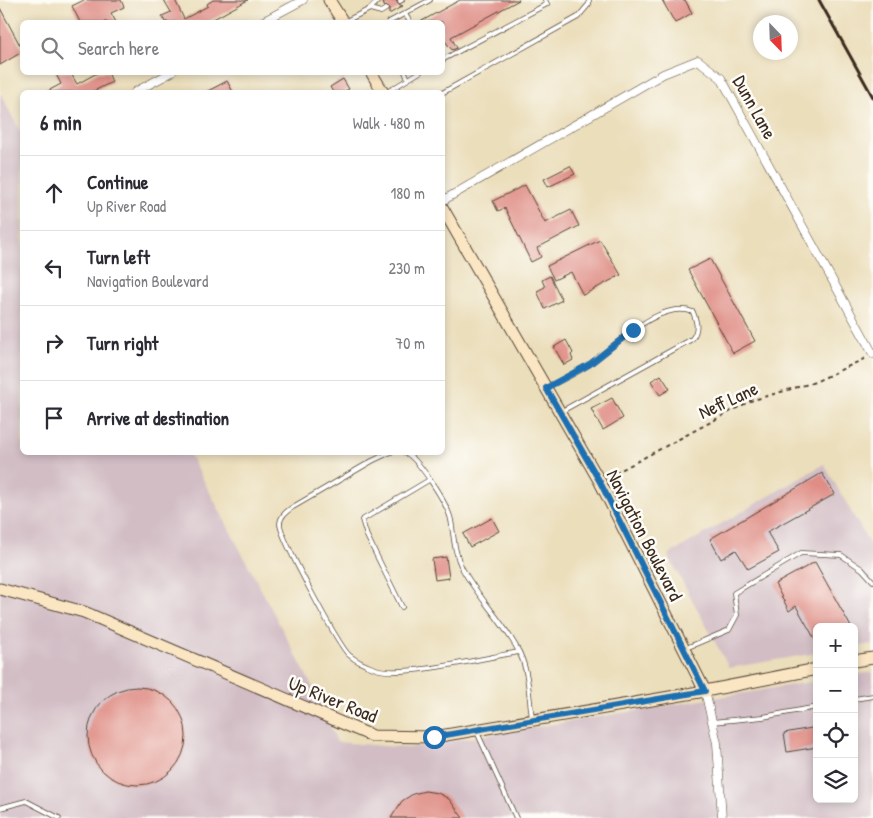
<!DOCTYPE html>
<meta charset="utf-8">
<style>
body{margin:0;font-family:"Patrick Hand",sans-serif;background:#f7f7f7;color:#2b2b33}
.controls{position:absolute;right:15px;bottom:15px;display:grid;overflow:hidden;border-radius:8px;box-shadow:0 2px 8px #0003}
.controls button{width:45px;height:45px;display:grid;place-items:center;padding:0;border:0;border-bottom:1px solid #e1e1e2;background:#fff;color:#2b2b33;font:25px sans-serif}
.compass{position:absolute;left:753px;top:15px;width:45px;height:45px;border-radius:50%;background:#fff;box-shadow:0 2px 8px #0003;rotate:157deg}
.stop{position:absolute;width:15px;height:15px;margin:-11px;border:4px solid #1f6fb2;border-radius:50%;background:#fff}
.stop.end{background:#1f6fb2;border-color:#fff;box-shadow:0 1px 5px #0008}
.list{margin:0;padding:0;list-style:none}
h2{display:flex;justify-content:space-between;align-items:center;height:65px;margin:0;padding:0 20px;font-size:21px}
h2 small{font-size:16px;font-weight:400;color:#7c7c81}
.list li{display:grid;grid-template-columns:32px 1fr auto;gap:15px;align-items:center;box-sizing:border-box;height:75px;padding:0 20px;border-top:1px solid #e1e1e2}
.list b{display:block;font-size:19px;white-space:nowrap}
.list p{margin:0;font-size:16px;white-space:nowrap;color:#7c7c81}
.list em{font-size:16px;font-style:normal;color:#7c7c81}
.icon{flex:none;width:28px;height:28px;fill:none;stroke:currentColor;stroke-width:2;stroke-linecap:round;stroke-linejoin:round}
.map{position:relative;flex:none;width:873px;height:818px;overflow:hidden}
.search{position:absolute;background:#fff;box-shadow:0 2px 8px #0003;left:20px;top:20px;width:425px;height:55px;display:flex;align-items:center;gap:12px;box-sizing:border-box;padding:0 18px;border-radius:8px;color:#7c7c81;font-size:19px}
.panel{position:absolute;background:#fff;box-shadow:0 2px 8px #0003;left:20px;top:90px;width:425px;height:365px;border-radius:8px}
.map>svg:first-child{display:block}
</style>
<div class="map">
<svg width="873" height="818" viewBox="0 0 873 818">
<rect width="100%" height="100%" fill="#fdfcf7"/>
<filter id="ink" filterUnits="userSpaceOnUse"><feTurbulence type="fractalNoise" baseFrequency=".02" numOctaves="2"/><feDisplacementMap in="SourceGraphic" scale="10" xChannelSelector="R" yChannelSelector="G"/><feConvolveMatrix kernelMatrix="1 2 1 2 8 2 1 2 1" color-interpolation-filters="sRGB"/></filter>
<filter id="wash" filterUnits="userSpaceOnUse"><feTurbulence type="fractalNoise" baseFrequency=".0096" numOctaves="4" result="noise"/><feDisplacementMap in="SourceGraphic" scale="20" xChannelSelector="R" yChannelSelector="G"/><feGaussianBlur stdDeviation="1.12" result="paint"/><feColorMatrix in="noise" values="0 0 0 0 0 0 0 0 0 0 0 0 0 0 0 0 0 1.4 0 .05"/><feComposite in="paint" operator="in"/></filter>
<g filter="url(#wash)">
<rect width="100%" height="100%" fill="#ebdebb"/>
<g fill="#d2bdc5">
<path d="M0 93 22 135V452L189 453 318 697 337 742 408 748 817 681V799H854V675L873 672V818H0Z"/>
<path d="M824 464 873 550V644L854 647V627H817V653L729 668 668 555Z"/>
</g>
<g id="blocks">
<g fill="#df8d85">
<path d="M84 0H121L124 7 111 13 116 22H80L72 6Z"/>
<path d="M164 0H175L184 19 208 6 207 4 213 0H248L208 22H165L162 16 171 12Z"/>
<path d="M383 0H396L398 4 403 6 389 14V8L384 6Z"/>
<path d="M460 0H519L451 37 457 48 452 50 445 41 442 42V22H420Z"/>
<path d="M662 0H685L692 13 675 23Z"/>
<path d="M0 8 22 49V52L0 65Z"/>
<path d="M55 72H70L77 84 99 72H108L112 82 92 92H46L61 84Z"/>
<path d="M343 79 349 89 343 92H333L330 87Z"/>
<path d="M227 81 233 92H206Z"/>
<path d="M570 166 575 174 548 187 544 179Z"/>
<path d="M525 185 545 223 571 210 579 226 537 248 541 257 531 262 505 208 498 211 493 201Z"/>
<path d="M600 240 621 275 583 295 571 272 554 280 547 266Z"/>
<path d="M710 259 755 341 733 353 688 270Z"/>
<path d="M550 276 562 300 545 309 537 291 545 287 542 280Z"/>
<path d="M566 340 573 353 571 355 573 360 564 365 554 347Z"/>
<path d="M661 375 670 389 660 395 651 381Z"/>
<path d="M612 398 623 418 603 430 591 409Z"/>
<path d="M822 473 835 494 767 532 779 552 748 569 736 550 721 559 710 539Z"/>
<path d="M492 518 499 531 470 547 463 534Z"/>
<path d="M446 557 449 578 435 580 432 559Z"/>
<path d="M815 562 851 627H817V643L796 606 789 611 775 584Z"/>
<circle cx="137" cy="736" r="49"/>
<path d="M817 727V747L787 752 784 733Z"/>
<path d="M425 791 438 793 449 799 463 818H391L402 801 413 794Z"/>
</g>
</g>
</g>
<g filter="url(#ink)">
<use href="#blocks" fill-opacity="0" stroke="#554536" stroke-width="1"/>
<g fill="none" stroke-linecap="round" stroke-linejoin="round">
<defs>
<g id="lane">
<path d="M400 1 402 0"/>
<path d="M370 9 381 12 386 9"/>
<path d="M405 14 410 22"/>
<path d="M346 21 370 9 379 0"/>
<path d="M389 22 430 0"/>
<path d="M442 60 547 4 545 0"/>
<path d="M405 72 408 79"/>
<path d="M387 92 420 72"/>
<path d="M442 93 578 17 589 4V0"/>
<path d="M547 387C562 380 577 373 591 363 617 345 660 299 693 312 697 323 699 329 692 339L562 411"/>
<path d="M391 452 372 461 293 507C287 511 280 516 280 524 280 537 339 646 349 655 356 661 367 666 376 669 401 678 488 657 519 652"/>
<path d="M404 452C418 457 448 505 451 520 454 537 454 552 462 568 478 598 505 623 520 654 529 673 529 698 532 718"/>
<path d="M402 607 367 536 362 520 429 480"/>
<path d="M686 648 729 630 737 615 734 593 801 553 841 555 862 569 873 581"/>
<path d="M854 699 873 696"/>
<path d="M712 722 763 717 817 707"/>
<path d="M477 732 516 818"/>
<path d="M0 808 26 801 59 818"/>
</g>
<g id="street">
<path d="M262 22 303 0"/>
<path d="M135 92 172 72"/>
<path d="M442 201 663 74 698 60 721 78 873 354"/>
<path d="M705 691 717 743 722 818"/>
</g>
<g id="secondary">
<path d="M329 0 343 22"/>
<path d="M371 72 383 92"/>
<path d="M442 207 600 482 705 691"/>
<path d="M0 589 84 612 372 736 434 737 705 691 817 669"/>
<path d="M854 661 873 658"/>
</g>
</defs>
<use href="#lane" stroke="#554536" stroke-width="5.5"/>
<use href="#street" stroke="#554536" stroke-width="9"/>
<use href="#secondary" stroke="#554536" stroke-width="13"/>
<path stroke="#554536" stroke-width="2" stroke-dasharray="4 4" stroke-linecap="butt" d="M608 477 750 401 815 382 866 358"/>
<use href="#lane" stroke="#fff" stroke-width="4"/>
<use href="#street" stroke="#fff" stroke-width="8"/>
<use href="#secondary" stroke="#fbe6c4" stroke-width="11"/>
<path stroke="#3b2a1e" stroke-width="3" d="M819 0 873 97"/>
</g>
</g>
<g fill="none" stroke-linecap="round" stroke-linejoin="round" filter="url(#ink)">
<path stroke="#1f6fb2" stroke-width="6" d="M434 737 705 691 600 482 546 388 590 364 633 330"/>
</g>
<g text-anchor="middle" stroke-width="5" stroke-linejoin="round" paint-order="stroke">
<g font-size="19" fill="#3b2a1e" stroke="#fdfcf7">
<text transform="translate(755 107) rotate(61)" y="7">Dunn Lane</text>
<text transform="translate(728 400) rotate(-25)" y="7">Neff Lane</text>
<text transform="translate(645 535) rotate(63)" y="7">Navigation Boulevard</text>
<text transform="translate(333 699) rotate(22)" y="7">Up River Road</text>
</g>
</g>
</svg>
<div class="controls">
<button>+</button>
<button>−</button>
<button><svg class="icon" aria-label="locate" viewBox="0 0 24 24"><circle cx="12" cy="12" r="6"/><path d="M12 2v4M12 18v4M2 12h4M18 12h4"/></svg></button>
<button><svg class="icon" aria-label="layers" viewBox="0 0 24 24"><path d="M12 4l9 5-9 5-9-5zM3 14l9 5 9-5"/></svg></button>
</div>
<svg class="compass" viewBox="-18 -18 36 36"><path d="M0-13l5 13h-10z" fill="#e53935"/><path d="M0 13l5-13h-10z" fill="#7c7c81"/></svg>
<div class="stop" style="left:434px;top:737px"></div>
<div class="stop end" style="left:633px;top:330px"></div>
<div class="search"><svg class="icon" aria-label="search" viewBox="0 0 24 24"><circle cx="10" cy="10" r="6"/><path d="M15 15l6 6"/></svg>Search here</div>
<section class="panel">
<h2>6 min<small>Walk · 480 m</small></h2>
<ul class="list">
<li><svg class="icon" aria-label="ahead" viewBox="0 0 24 24"><path d="M12 20V5M6 11l6-6 6 6"/></svg><div><b>Continue</b><p>Up River Road</p></div><em>180 m</em></li>
<li><svg class="icon" aria-label="left" viewBox="0 0 24 24"><path d="M17 20v-9H6M10 6l-5 5 5 5"/></svg><div><b>Turn left</b><p>Navigation Boulevard</p></div><em>230 m</em></li>
<li><svg class="icon" aria-label="right" viewBox="0 0 24 24"><path d="M7 20v-9h11M14 6l5 5-5 5"/></svg><div><b>Turn right</b></div><em>70 m</em></li>
<li><svg class="icon" aria-label="arrive" viewBox="0 0 24 24"><path d="M6 21V4h12l-3 4 3 4H6"/></svg><div><b>Arrive at destination</b></div></li>
</ul>
</section>
</div>
